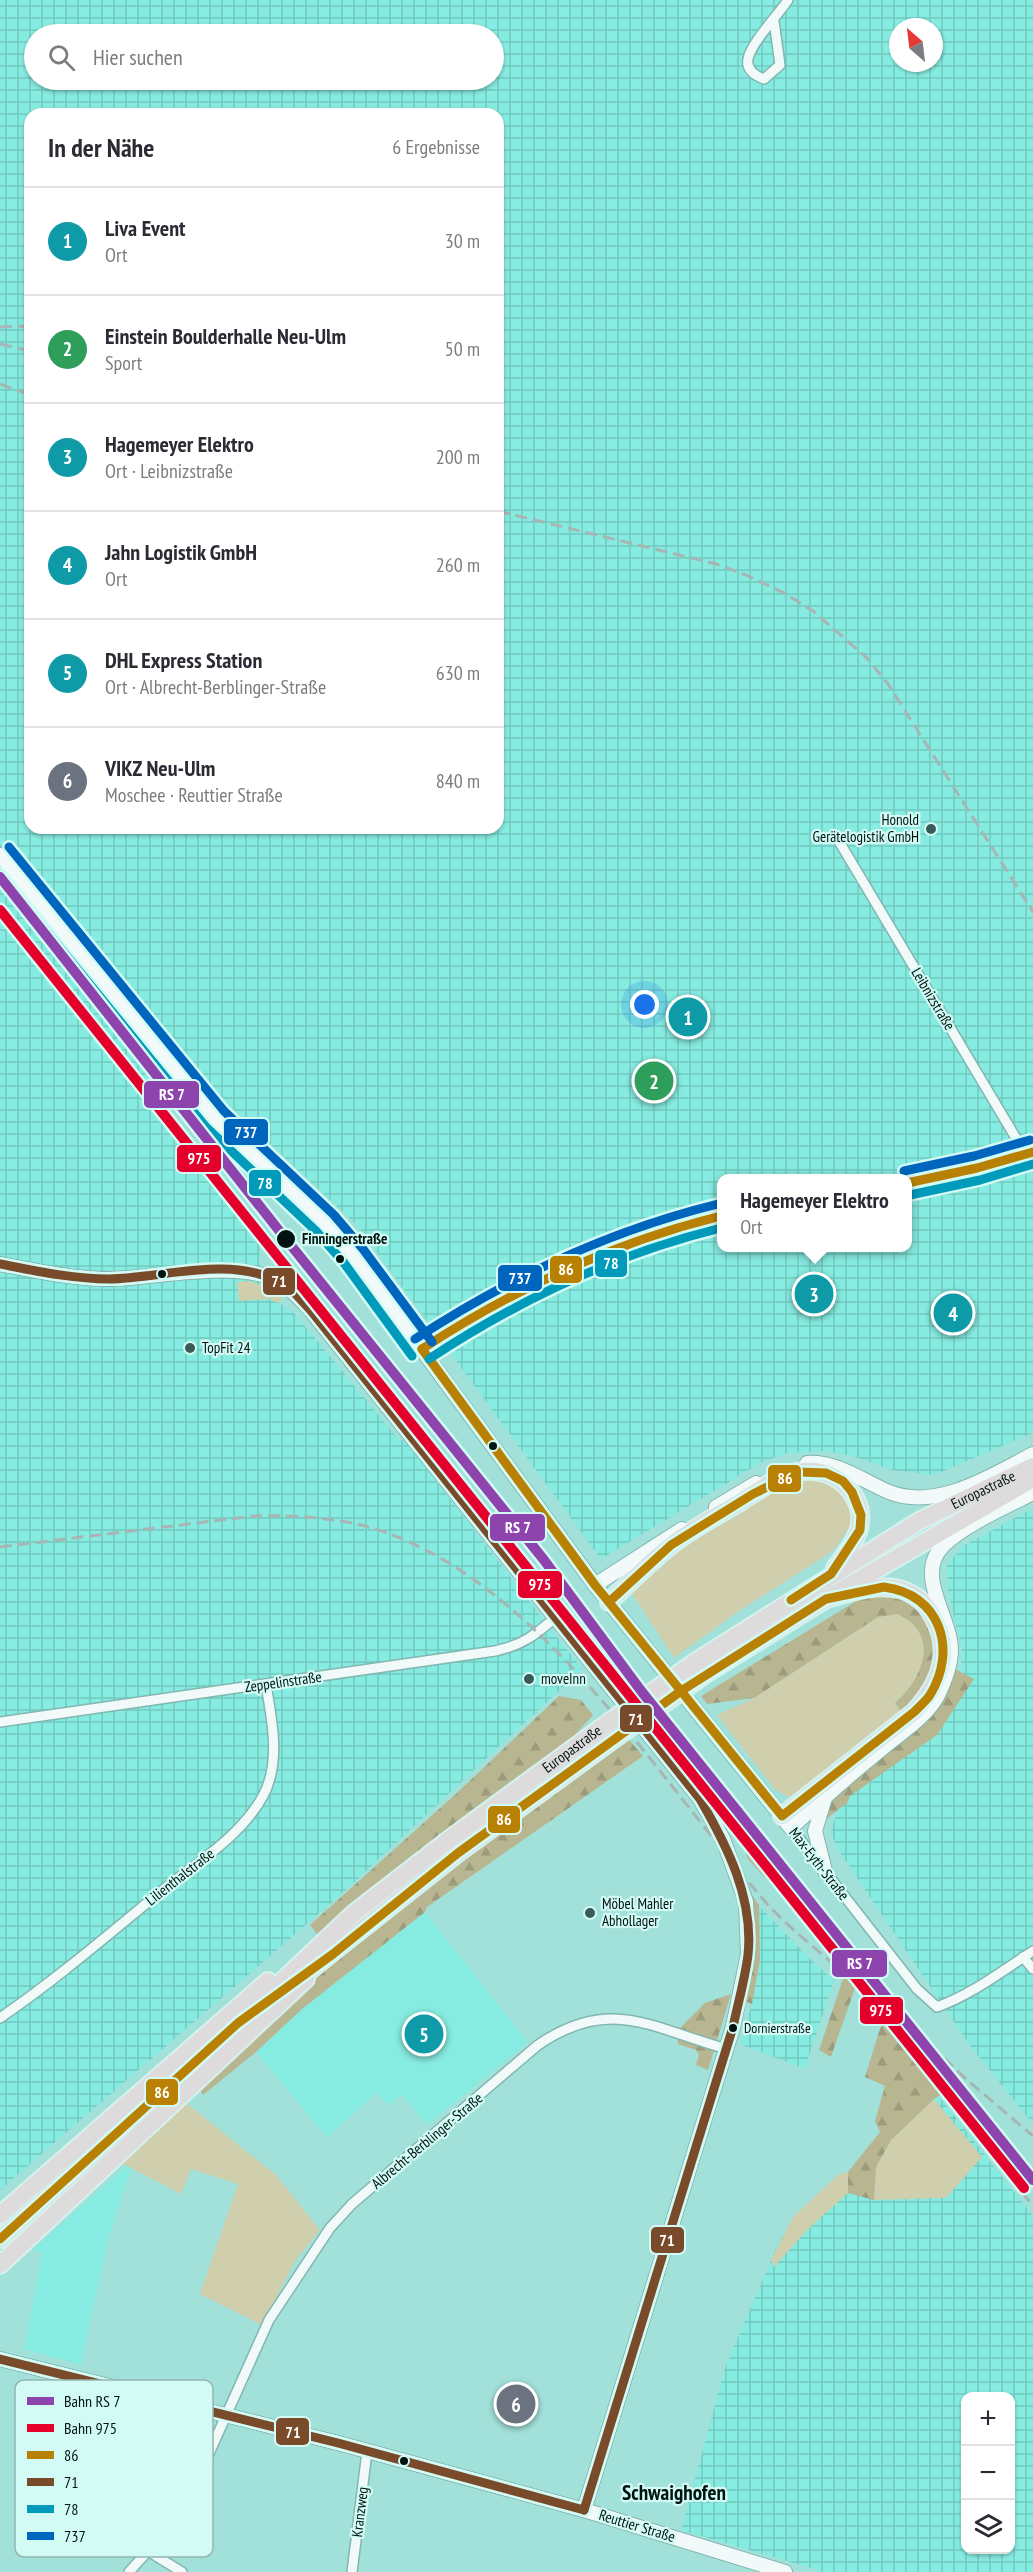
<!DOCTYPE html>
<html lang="de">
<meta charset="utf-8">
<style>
body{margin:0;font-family:"PT Sans Narrow",sans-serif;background:#f7f7f7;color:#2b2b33}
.controls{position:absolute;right:18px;bottom:18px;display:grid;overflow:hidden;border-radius:12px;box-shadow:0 2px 4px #0004}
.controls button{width:54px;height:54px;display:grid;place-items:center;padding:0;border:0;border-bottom:2px solid #e1e1e2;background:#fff;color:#2b2b33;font:30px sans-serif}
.compass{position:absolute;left:889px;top:18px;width:54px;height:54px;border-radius:50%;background:#fff;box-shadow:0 2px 4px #0004;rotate:332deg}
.you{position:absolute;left:645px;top:1005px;width:21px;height:21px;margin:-15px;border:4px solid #fff;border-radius:50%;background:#1a73e8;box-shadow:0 0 0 9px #1a73e833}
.badge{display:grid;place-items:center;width:39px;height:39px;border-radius:50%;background:#2563eb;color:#fff;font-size:20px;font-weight:700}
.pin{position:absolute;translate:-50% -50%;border:3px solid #fff;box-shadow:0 2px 6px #0006}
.popup{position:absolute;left:717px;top:1174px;width:195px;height:78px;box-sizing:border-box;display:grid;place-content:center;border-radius:12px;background:#fff;filter:drop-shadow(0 2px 4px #0005);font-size:20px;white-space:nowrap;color:#7c7c81}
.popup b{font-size:22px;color:#2b2b33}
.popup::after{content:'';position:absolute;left:50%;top:100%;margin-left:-12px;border:12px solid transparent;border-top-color:#fff}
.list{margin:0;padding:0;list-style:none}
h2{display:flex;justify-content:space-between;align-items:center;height:78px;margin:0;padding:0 24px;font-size:26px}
h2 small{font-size:20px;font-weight:400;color:#7c7c81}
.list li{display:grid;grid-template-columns:39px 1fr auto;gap:18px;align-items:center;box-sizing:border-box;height:108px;padding:0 24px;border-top:2px solid #e1e1e2}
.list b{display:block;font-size:22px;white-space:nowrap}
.list p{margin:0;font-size:20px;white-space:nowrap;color:#7c7c81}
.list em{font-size:20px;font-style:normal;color:#7c7c81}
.icon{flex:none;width:33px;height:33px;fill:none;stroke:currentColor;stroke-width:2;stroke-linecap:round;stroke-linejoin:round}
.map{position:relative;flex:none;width:1033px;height:2572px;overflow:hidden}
.search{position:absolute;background:#fff;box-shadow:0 2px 4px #0004;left:24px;top:24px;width:480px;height:66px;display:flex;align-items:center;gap:15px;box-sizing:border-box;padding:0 21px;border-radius:33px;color:#7c7c81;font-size:22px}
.panel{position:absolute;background:#fff;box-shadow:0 2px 4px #0004;left:24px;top:108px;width:480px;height:726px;border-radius:18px}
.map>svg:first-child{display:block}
</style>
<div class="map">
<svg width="1033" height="2572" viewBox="0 0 1033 2572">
<defs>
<pattern id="industrial-grid" width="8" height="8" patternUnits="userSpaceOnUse" patternTransform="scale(1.5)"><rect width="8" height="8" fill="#86ebe0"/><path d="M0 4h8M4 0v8" fill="none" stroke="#72c9bf"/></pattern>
<pattern id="forest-firs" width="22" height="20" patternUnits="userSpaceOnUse" patternTransform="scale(1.5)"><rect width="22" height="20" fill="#b8b591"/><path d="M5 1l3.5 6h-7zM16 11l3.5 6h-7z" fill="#9c9b7c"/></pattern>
</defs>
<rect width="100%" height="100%" fill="#a2e1da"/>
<g fill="#86ebe0">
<path d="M425 1912 528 2042 427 2125 402 2095 389 2105 377 2093 327 2137 256 2052 302 2009Z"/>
<path d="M127 2166 131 2168 109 2236 81 2365 24 2349 42 2252 32 2250Z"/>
</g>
<g fill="url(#industrial-grid)" fill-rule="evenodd">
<path d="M0 0H1033V1433L934 1475 892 1470 853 1456 824 1451 788 1453 762 1462 601 1559 357 1225 224 1101 182 1054 142 1084 259 1237 261 1290 295 1314 400 1441 403 1439 582 1669 338 1897 0 2190ZM898 27H934V63H898ZM34 34H494V80H34ZM30 114H498V828H30ZM721 1178H907V1248H721Z"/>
<path d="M1033 1508V2124L968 2043 837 1848 831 1832 839 1803 960 1691 962 1649 948 1591 947 1565 963 1546Z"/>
<path d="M759 1906 809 1958 834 1980 805 2069 740 2044 752 2004 760 1960Z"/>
<path d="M937 2094 1033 2216V2572H824L681 2530 725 2368 780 2239ZM966 2396H1010V2550H966Z"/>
</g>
<g fill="#cfcead">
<path d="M248 1281 265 1286 283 1299 277 1303 269 1299 239 1301 237 1282Z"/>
<path d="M803 1477C837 1479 836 1484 854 1511L850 1526 833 1551 739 1611 674 1658 631 1592C681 1546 739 1500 803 1477Z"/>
<path d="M898 1614C902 1617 909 1620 913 1624 937 1650 916 1685 895 1703L904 1715 794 1796H786L775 1789 717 1715 754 1698 878 1617Z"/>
<path d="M934 2099 982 2157 946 2198 874 2200 876 2167 891 2140Z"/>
<path d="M185 2102 276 2175 320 2230 295 2261 262 2325 200 2294 238 2184 191 2169 181 2194 122 2163Z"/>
<path d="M848 2172V2193L807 2230 774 2267 771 2260 793 2217 839 2174Z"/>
</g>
<g fill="url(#forest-firs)">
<path d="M892 1594 917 1606 932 1625 938 1646 932 1679 904 1715 895 1703C916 1685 937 1650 913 1624 909 1620 902 1617 898 1614L878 1617 754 1698 707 1704 701 1696 861 1598Z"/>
<path d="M955 1669 974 1679 937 1735 850 1796 848 1802 825 1820 832 1802Z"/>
<path d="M559 1696 581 1700 593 1715 575 1735 472 1810 317 1934 310 1925 458 1792Z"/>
<path d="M625 1735 643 1756 427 1907 425 1912 302 2009 256 2052 203 2095 197 2086 299 1993 430 1881Z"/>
<path d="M740 1816 959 2084 934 2099 891 2140 876 2167 874 2200 848 2193V2172L880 2132 875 2121 885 2086 865 2077 882 2022 856 1985 831 2057 819 2050 847 1967 747 1858Z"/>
<path d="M745 1885 759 1905 760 1960 752 2004 739 1999Z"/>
<path d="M731 1994 708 2070 696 2065 699 2055 696 2050 678 2044 677 2031 705 2003Z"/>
</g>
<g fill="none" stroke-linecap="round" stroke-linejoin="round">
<defs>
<g id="street">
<path d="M774 21 780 65 764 79C756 76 746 70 748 59 751 43 778 15 788 0"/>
<path d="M840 843 1026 1155"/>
<path d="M907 1183 977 1168 1033 1152"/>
<path d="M422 1349C511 1288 614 1239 721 1216"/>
<path d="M0 1722 495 1651C523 1645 535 1635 556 1617"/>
<path d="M791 1828 917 1989 937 2007C971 1995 1002 1971 1033 1951"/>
<path d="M1023 1957 1033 1969"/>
<path d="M0 2018C57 1979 110 1933 164 1889 198 1862 241 1836 263 1796 281 1763 272 1720 266 1685"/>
<path d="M148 2551 182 2572"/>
<path d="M129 2572 148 2551 207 2458 269 2320 330 2228 352 2204 538 2045C611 1995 653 2029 727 2049"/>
<path d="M352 2572 367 2452"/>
</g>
<g id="secondary">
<path d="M0 855 215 1119 325 1223 353 1256 595 1585 791 1828C821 1800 852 1773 884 1747 901 1733 926 1717 937 1697 944 1683 951 1666 951 1650 951 1617 914 1575 943 1546 962 1526 1007 1506 1033 1493"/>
<path d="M0 1264C36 1271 73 1279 110 1279 157 1278 236 1259 278 1281 292 1289 302 1301 312 1312L700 1799 723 1839 746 1902 748 1954 733 2027 584 2510"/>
<path d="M807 1463C837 1461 863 1481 889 1492 937 1511 991 1476 1033 1454"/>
<path d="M716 1507 756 1483"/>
<path d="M595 1585 682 1529"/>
<path d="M825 1871 815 1831 825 1798"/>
<path d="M0 2359 338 2443 584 2510 785 2572"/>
</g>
<g id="highway">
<path d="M609 1602C629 1583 649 1563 670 1546 691 1529 717 1516 740 1502 757 1491 777 1477 797 1472 821 1467 844 1477 855 1498 870 1526 851 1546 835 1568"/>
<path id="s1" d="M695 1662 919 1521 1033 1466"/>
<path d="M704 1675 826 1599 1033 1479"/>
<path d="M782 1816 914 1712C941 1683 954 1649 931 1613 925 1602 912 1592 899 1589 876 1583 849 1593 826 1599"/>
<path d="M295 1982 458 1853 618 1736"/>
<path d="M0 2215 268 1981"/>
<path id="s2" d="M0 2239 238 2023 353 1914 447 1841 609 1722"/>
<path d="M0 2265 306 1979"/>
</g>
</defs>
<use href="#street" stroke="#82b6b1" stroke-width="12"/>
<use href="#secondary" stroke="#82b6b1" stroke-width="16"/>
<use href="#highway" stroke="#d5f2ee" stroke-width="20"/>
<use href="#street" stroke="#f1faf9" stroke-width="9"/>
<use href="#secondary" stroke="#f1faf9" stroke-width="14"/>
<use href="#highway" stroke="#dedbdd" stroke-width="16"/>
<g stroke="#a7b6b4" stroke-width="3" stroke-dasharray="12 6" stroke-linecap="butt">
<path d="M0 327 30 326"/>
<path d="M0 344 30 351"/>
<path d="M0 384 30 395"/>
<path d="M498 511 716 564 746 575 784 593 813 611 867 658 888 684 1033 912"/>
<path d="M0 1547 254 1516C290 1515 326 1517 361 1525 530 1568 654 1773 762 1898 793 1934 833 1960 865 1994 887 2017 905 2045 925 2071 960 2116 997 2161 1033 2206"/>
<path d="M905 2021 966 2079 1033 2136"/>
</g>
<defs>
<g id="highway-bridge">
<path d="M609 1722 695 1662"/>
<path d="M618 1736 704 1675"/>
</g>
</defs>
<use href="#highway-bridge" stroke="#d5f2ee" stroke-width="20" stroke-linecap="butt"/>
<use href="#highway-bridge" stroke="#dedbdd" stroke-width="16"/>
<defs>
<g id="bus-1">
<path d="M907 1183 977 1168 1033 1152"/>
<path d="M422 1349C515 1288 612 1243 721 1216"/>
<path d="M422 1349 595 1585 681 1691"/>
<path d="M884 1587C940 1594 958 1649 930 1695 926 1701 919 1707 914 1712L782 1816 681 1691 826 1599Z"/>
<path d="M609 1602 671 1545 753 1494 798 1472 826 1473 843 1481 852 1492 861 1515 860 1530 831 1574 791 1600"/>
<path d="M0 2239 238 2023 333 1954 458 1853 681 1691"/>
</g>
<g id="bus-2">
<path d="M0 1264C36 1271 73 1279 109 1279 163 1278 227 1256 278 1281 292 1288 302 1301 312 1312L700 1799C727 1846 754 1898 748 1955 745 1979 738 2003 733 2027L584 2510"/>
<path d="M0 2359 338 2443 584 2510"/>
</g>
<g id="bus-3">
<path d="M0 874 206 1127 316 1231 344 1263 412 1356"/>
<path d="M910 1195 980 1180 1033 1164"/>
<path d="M429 1359C520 1299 615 1254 721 1228"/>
</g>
<g id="bus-4">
<path d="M9 847 224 1111 334 1215 363 1249 432 1342"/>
<path d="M904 1171 974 1156 1030 1140"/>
<path d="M415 1339C510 1277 608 1231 718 1204"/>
</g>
</defs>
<use href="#bus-1" stroke="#d2fbf5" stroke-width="14"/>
<use href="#bus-2" stroke="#d2fbf5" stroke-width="14"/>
<use href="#bus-3" stroke="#d2fbf5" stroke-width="14"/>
<use href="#bus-4" stroke="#d2fbf5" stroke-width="14"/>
<use href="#bus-1" stroke="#b98104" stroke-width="9"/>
<use href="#bus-2" stroke="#7a4b2a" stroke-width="9"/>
<use href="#bus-3" stroke="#009abb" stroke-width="9"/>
<use href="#bus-4" stroke="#0065bd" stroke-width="9"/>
<defs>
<path id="rail-1" d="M0 877 281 1233 544 1560 642 1692 1033 2180"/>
<path id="rail-2" d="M0 910 1024 2188"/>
</defs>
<use href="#rail-1" stroke="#d2fbf5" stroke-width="15"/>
<use href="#rail-2" stroke="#d2fbf5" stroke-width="15"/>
<use href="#rail-1" stroke="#8e44ad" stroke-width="10"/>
<use href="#rail-2" stroke="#e4002b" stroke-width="10"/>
</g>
<g fill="#395b57" stroke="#d2fbf5" stroke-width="2">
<circle cx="931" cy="829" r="6"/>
<circle cx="190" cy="1348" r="6"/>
<circle cx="529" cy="1679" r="6"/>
<circle cx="590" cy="1913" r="6"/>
</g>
<g fill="#001310" stroke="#d2fbf5" stroke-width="2">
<circle cx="286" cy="1239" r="10"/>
<circle cx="340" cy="1259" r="5"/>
<circle cx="162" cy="1274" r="5"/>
<circle cx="493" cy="1446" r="5"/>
<circle cx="733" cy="2028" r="5"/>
<circle cx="404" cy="2461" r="5"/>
</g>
<g text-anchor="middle" stroke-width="4.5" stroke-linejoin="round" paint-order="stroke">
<g font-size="14" fill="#001310" stroke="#d2fbf5" text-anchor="start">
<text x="744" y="2033">Dornierstraße</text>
</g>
<g font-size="15" fill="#001310" stroke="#d2fbf5" text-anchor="start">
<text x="919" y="825" text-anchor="end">Honold<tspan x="919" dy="17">Gerätelogistik GmbH</tspan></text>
<text x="202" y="1353">TopFit 24</text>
<text x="541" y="1684">moveInn</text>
<text x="602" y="1909">Möbel Mahler<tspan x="602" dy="17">Abhollager</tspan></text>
</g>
<g font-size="15" fill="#001310" stroke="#d2fbf5">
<text transform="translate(933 999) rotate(59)" y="5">Leibnizstraße</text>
<text dy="5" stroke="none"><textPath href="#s1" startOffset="336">Europastraße</textPath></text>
<text transform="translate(283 1682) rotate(-8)" y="5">Zeppelinstraße</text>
<text dy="5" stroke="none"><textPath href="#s2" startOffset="754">Europastraße</textPath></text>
<text transform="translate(819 1864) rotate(52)" y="5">Max-Eyth-Straße</text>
<text transform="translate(180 1877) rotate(-38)" y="5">Lilienthalstraße</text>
<text transform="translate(427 2141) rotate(-40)" y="5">Albrecht-Berblinger-Straße</text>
<text transform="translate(360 2512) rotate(-83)" y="5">Kranzweg</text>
<text transform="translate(637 2526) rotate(17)" y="5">Reuttier Straße</text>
</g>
<g font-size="15" font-weight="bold" fill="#001310" stroke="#d2fbf5" text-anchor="start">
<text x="302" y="1244">Finningerstraße</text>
</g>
<g font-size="21" font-weight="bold" fill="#001310" stroke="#d2fbf5">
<text x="674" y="2500">Schwaighofen</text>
</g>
</g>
<rect x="15" y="2380" width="198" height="177" rx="9" fill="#d2fbf5" stroke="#93b5b0" stroke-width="1.5"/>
<rect x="27" y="2397" width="27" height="8" fill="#8e44ad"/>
<rect x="27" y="2424" width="27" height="8" fill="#e4002b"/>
<rect x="27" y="2451" width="27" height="8" fill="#b98104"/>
<rect x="27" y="2478" width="27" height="8" fill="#7a4b2a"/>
<rect x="27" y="2505" width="27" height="8" fill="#009abb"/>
<rect x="27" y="2532" width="27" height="8" fill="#0065bd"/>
<g font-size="16" fill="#001310">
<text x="64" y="2407">Bahn RS 7</text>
<text x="64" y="2434">Bahn 975</text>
<text x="64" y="2461">86</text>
<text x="64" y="2488">71</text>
<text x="64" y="2515">78</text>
<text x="64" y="2542">737</text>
</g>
<g stroke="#d2fbf5" stroke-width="2">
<rect x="143" y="1080" width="57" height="29" rx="6" fill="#8e44ad"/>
<rect x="223" y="1118" width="46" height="28" rx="6" fill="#0065bd"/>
<rect x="176" y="1144" width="46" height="29" rx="6" fill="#e4002b"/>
<rect x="248" y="1169" width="34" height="28" rx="6" fill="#009abb"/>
<rect x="594" y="1249" width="34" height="29" rx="6" fill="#009abb"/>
<rect x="549" y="1255" width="34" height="29" rx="6" fill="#b98104"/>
<rect x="497" y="1264" width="46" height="28" rx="6" fill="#0065bd"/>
<rect x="262" y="1267" width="34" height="29" rx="6" fill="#7a4b2a"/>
<rect x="767" y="1464" width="35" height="29" rx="6" fill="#b98104"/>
<rect x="489" y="1513" width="57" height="29" rx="6" fill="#8e44ad"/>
<rect x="517" y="1570" width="46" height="29" rx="6" fill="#e4002b"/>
<rect x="619" y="1704" width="34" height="29" rx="6" fill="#7a4b2a"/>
<rect x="487" y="1805" width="34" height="29" rx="6" fill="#b98104"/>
<rect x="831" y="1949" width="57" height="29" rx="6" fill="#8e44ad"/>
<rect x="859" y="1996" width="45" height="29" rx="6" fill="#e4002b"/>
<rect x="145" y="2078" width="34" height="28" rx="6" fill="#b98104"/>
<rect x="650" y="2226" width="35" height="28" rx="6" fill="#7a4b2a"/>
<rect x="275" y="2417" width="35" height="29" rx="6" fill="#7a4b2a"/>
</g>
<g font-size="16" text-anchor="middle" font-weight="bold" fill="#fff">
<text x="172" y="1100">RS 7</text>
<text x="246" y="1138">737</text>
<text x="199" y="1164">975</text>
<text x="265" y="1189">78</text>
<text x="611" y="1269">78</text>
<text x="566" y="1275">86</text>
<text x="520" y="1284">737</text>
<text x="279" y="1287">71</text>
<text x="785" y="1484">86</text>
<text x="518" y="1533">RS 7</text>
<text x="540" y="1590">975</text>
<text x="636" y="1725">71</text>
<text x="504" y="1825">86</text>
<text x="860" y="1969">RS 7</text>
<text x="881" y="2016">975</text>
<text x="162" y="2098">86</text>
<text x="667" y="2246">71</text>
<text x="293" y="2438">71</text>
</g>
</svg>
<div class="controls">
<button>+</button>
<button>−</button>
<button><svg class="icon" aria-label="layers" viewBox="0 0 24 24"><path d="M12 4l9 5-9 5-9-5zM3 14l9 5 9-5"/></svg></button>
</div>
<svg class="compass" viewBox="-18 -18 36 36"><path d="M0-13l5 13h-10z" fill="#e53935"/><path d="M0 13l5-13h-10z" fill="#7c7c81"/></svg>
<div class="you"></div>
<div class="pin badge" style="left:688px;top:1017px;background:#0f9aa8">1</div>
<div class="pin badge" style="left:654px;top:1081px;background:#2e9e5b">2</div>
<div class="pin badge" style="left:814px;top:1294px;background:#0f9aa8">3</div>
<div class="popup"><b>Hagemeyer Elektro</b>Ort</div>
<div class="pin badge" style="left:953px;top:1313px;background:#0f9aa8">4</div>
<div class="pin badge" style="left:424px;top:2034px;background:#0f9aa8">5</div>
<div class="pin badge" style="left:516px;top:2404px;background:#6b7280">6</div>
<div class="search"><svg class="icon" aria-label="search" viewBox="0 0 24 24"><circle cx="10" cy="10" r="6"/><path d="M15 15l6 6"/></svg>Hier suchen</div>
<section class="panel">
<h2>In der Nähe<small>6 Ergebnisse</small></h2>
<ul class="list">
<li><span class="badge" style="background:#0f9aa8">1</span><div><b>Liva Event</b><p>Ort</p></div><em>30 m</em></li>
<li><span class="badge" style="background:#2e9e5b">2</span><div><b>Einstein Boulderhalle Neu-Ulm</b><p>Sport</p></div><em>50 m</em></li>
<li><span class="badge" style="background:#0f9aa8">3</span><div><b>Hagemeyer Elektro</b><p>Ort · Leibnizstraße</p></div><em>200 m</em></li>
<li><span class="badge" style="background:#0f9aa8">4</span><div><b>Jahn Logistik GmbH</b><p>Ort</p></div><em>260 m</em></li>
<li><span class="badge" style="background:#0f9aa8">5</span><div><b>DHL Express Station</b><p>Ort · Albrecht-Berblinger-Straße</p></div><em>630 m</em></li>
<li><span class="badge" style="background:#6b7280">6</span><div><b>VIKZ Neu-Ulm</b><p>Moschee · Reuttier Straße</p></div><em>840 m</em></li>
</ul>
</section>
</div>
